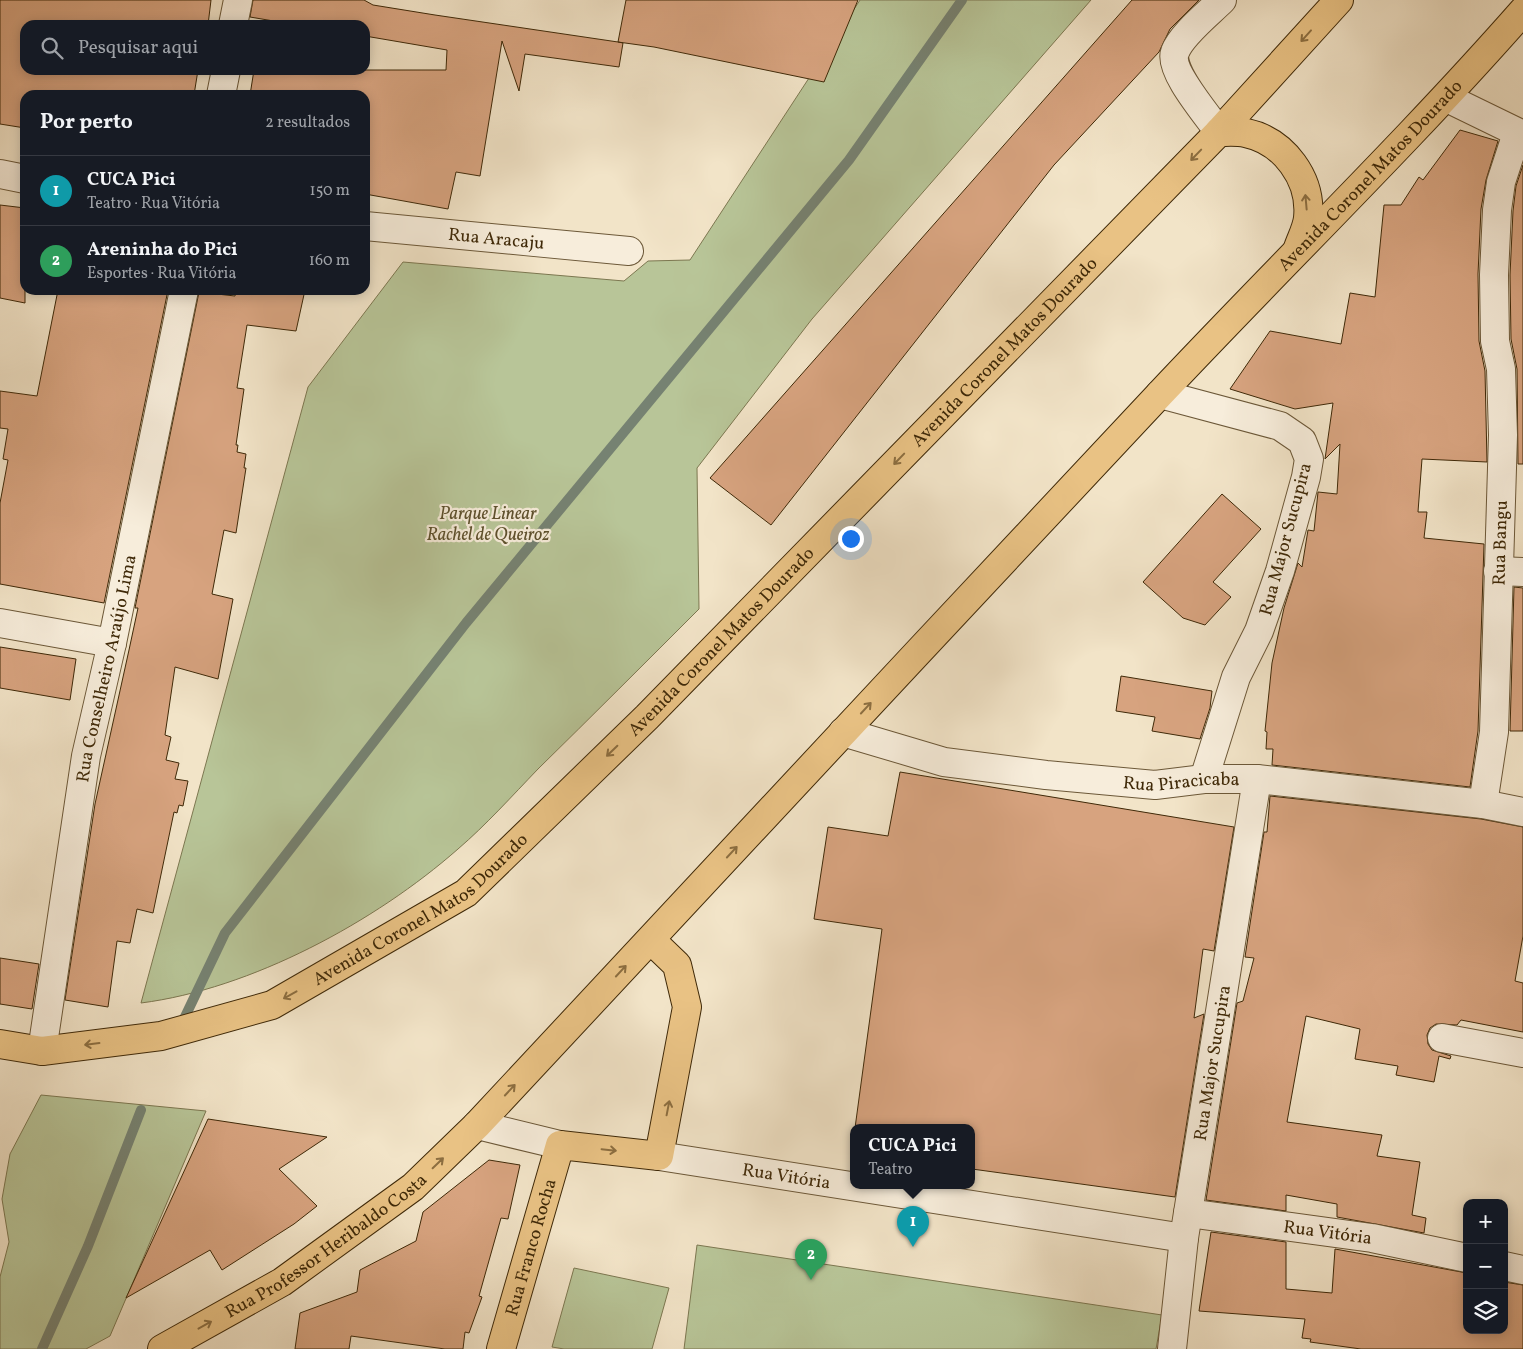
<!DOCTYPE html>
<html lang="pt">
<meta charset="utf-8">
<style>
body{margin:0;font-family:Vollkorn,serif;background:#242831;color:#f1f3f6}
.controls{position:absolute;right:15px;bottom:15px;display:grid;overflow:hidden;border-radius:10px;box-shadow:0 2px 12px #0003}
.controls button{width:45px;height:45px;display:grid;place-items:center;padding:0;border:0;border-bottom:1px solid #363941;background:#171b24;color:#f1f3f6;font:25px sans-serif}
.you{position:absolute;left:850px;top:538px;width:18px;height:18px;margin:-12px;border:4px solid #fff;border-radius:50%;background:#1a73e8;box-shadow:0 0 0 8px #1a73e833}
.badge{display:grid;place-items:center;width:32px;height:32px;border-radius:50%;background:#8c9099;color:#fff;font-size:16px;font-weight:700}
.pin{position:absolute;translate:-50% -41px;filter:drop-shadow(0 1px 2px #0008)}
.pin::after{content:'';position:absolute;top:26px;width:18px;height:15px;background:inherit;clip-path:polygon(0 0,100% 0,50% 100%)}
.popup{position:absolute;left:850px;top:1124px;width:125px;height:65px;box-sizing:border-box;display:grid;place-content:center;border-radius:10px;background:#171b24;filter:drop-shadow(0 1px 4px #0005);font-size:16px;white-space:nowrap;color:#9ea1a6}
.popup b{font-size:19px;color:#f1f3f6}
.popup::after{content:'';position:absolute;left:50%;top:100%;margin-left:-10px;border:10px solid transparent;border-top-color:#171b24}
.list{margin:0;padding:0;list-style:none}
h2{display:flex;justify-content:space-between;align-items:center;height:65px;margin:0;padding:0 20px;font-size:21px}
h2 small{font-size:16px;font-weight:400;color:#9ea1a6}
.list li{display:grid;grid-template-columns:32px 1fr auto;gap:15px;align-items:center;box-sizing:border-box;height:70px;padding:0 20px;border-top:1px solid #363941}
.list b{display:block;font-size:19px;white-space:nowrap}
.list p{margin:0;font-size:16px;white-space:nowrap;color:#9ea1a6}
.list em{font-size:16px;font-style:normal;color:#9ea1a6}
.icon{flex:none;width:28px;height:28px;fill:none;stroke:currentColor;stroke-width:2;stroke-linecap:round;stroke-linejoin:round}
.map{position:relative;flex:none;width:1523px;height:1349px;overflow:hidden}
.search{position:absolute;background:#171b24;box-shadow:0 2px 12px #0003;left:20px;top:20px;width:350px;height:55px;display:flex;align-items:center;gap:12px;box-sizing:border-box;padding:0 18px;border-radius:15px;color:#9ea1a6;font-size:19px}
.panel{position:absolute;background:#171b24;box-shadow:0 2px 12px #0003;left:20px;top:90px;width:350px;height:205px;border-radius:15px}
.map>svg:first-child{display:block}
</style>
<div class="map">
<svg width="1523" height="1349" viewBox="0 0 1523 1349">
<rect width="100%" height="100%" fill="#f2e4c8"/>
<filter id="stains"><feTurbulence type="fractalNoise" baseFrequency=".004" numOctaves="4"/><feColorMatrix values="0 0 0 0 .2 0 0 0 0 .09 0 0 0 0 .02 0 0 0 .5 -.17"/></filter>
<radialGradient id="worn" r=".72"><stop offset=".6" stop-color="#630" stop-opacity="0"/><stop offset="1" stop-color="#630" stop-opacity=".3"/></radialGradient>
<g fill="#b8c598" stroke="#7c7750">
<path d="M860 0H1091L812 319 697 468 699 609C646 662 592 716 538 769 512 796 486 825 458 849 375 922 251 989 141 1003L308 387 403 262 624 281 648 261 690 260Z"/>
<path d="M41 1095 206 1111 110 1336 86 1349H0V1277L9 1242 2 1199 10 1154Z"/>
<path d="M697 1245 1162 1315 1156 1349H684Z"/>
<path d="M574 1268 669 1288 652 1349H564L552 1347Z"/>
</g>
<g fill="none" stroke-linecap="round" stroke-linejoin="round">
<g stroke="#768272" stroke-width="10">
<path d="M182 1023 225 933 466 623 849 160 962 0"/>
<path d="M42 1349 88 1246 141 1110"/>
</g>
</g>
<g fill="#d7a37f" stroke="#3f2908">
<path d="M0 0H211L208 25H25V70H198L194 95H25V128L0 124Z"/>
<path d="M253 0H364L373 5 435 15 618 42 626 0H858L824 82 654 47 618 42 623 43 619 67 525 54 519 91 502 41 480 176 456 172 448 209 365 194V95H250L254 70H446L447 50 365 36V25H297L250 17Z"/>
<path d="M1132 0H1199L1170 29 1159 52 1054 165 771 525 710 478Z"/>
<path d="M1460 130 1498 141 1486 180 1481 209 1478 274 1479 341 1485 371 1487 462 1422 459 1418 512H1427L1424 538 1484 544 1478 731 1470 787 1272 765 1273 749H1266L1267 732 1265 731 1272 663 1284 608 1298 563 1302 567 1308 530 1314 531 1318 492 1337 494 1340 444 1325 459 1333 403 1295 409 1230 389 1270 331 1341 344 1350 293 1375 297 1384 205H1401L1419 177 1423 180Z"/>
<path d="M1523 165V464H1518L1517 369 1511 339 1510 275 1513 211 1516 186Z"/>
<path d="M0 205 25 208V303L0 298Z"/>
<path d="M58 290H168L104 603 0 584V503L8 460 3 459 8 429 0 428V391L37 396Z"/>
<path d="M236 290H305L296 331 247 325 237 388 244 389 236 445H238L237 452 246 454 244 468H246L236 533 224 530 212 594 233 599 218 679 175 667 165 735 171 737 166 760 179 763 175 779 188 781 183 806 179 805 177 813 174 812 153 913 137 909 130 943 117 941 108 1007 65 1000 95 804 129 650 138 608H135L199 292 235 296Z"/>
<path d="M1222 494 1261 529 1213 582 1231 597 1205 625 1183 618 1143 582Z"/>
<path d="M1514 587 1523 588V731H1510Z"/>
<path d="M0 647 76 659 70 700 0 688Z"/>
<path d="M1121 676 1212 691 1210 708 1200 739 1152 731 1155 717 1116 711Z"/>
<path d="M900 772 1234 827 1214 951 1203 949 1194 1018 1204 1014 1175 1197 972 1169V1128H855L882 929 814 919 828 827 888 836Z"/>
<path d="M1270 796 1481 819 1523 827V936L1515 981 1523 983V1032L1461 1020 1457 1025 1436 1024 1430 1028 1427 1035 1428 1044 1432 1050 1451 1056 1450 1059 1439 1056 1434 1082 1396 1075 1398 1066 1355 1059 1360 1029 1306 1016 1287 1122 1382 1135 1377 1156 1420 1162 1412 1215 1426 1218 1424 1233 1337 1217V1204L1286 1195V1211L1206 1200 1237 1003 1243 1001 1254 958 1245 957 1264 832H1267Z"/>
<path d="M0 958 39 964 32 1009 0 1004Z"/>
<path d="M208 1119 327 1137 279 1169 317 1206 294 1224 222 1270 210 1250 126 1298Z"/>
<path d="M489 1160 520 1165 508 1219 501 1218 479 1296 482 1297 469 1333 465 1332 463 1349H445L351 1336 349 1349H295L300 1313 357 1292 360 1270 416 1241 423 1212Z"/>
<path d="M1211 1232 1286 1242V1289L1332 1293 1335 1249 1467 1273V1330H1504V1282L1523 1285V1349H1361L1310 1342 1311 1339 1302 1338 1305 1319 1199 1311Z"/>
</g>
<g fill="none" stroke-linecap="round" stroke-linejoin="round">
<defs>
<g id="minor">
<path d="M233 25 238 0"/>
<path d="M221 95 226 70"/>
<path d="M1447 98 1523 135"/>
<path d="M1219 132C1208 116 1168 70 1175 52 1181 35 1209 13 1222 0"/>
<path d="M0 174 25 179"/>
<path id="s1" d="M365 226 629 251"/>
<path d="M1160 394 1280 426 1302 441 1309 459 1306 477 1280 571 1259 631 1236 677 1204 779"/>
<path d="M1498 571 1523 572"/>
<path d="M0 623 112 643"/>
<path id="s2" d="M843 732 944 762 1046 775 1155 785 1204 779H1257L1483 804 1523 812"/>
<path id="s3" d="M1483 804 1494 732 1503 435 1501 369 1495 341 1494 275 1497 210 1501 182 1517 133"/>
<path d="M1442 1038 1523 1053"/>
<path id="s4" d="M42 1051 86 756 112 643 184 290"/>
<path d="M477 1125 560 1145"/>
<path id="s5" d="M659 1156 1184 1238"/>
<path id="s6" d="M1188 1213 1372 1238 1467 1258"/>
<path d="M1504 1266 1523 1270"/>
<path id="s7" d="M1172 1349 1184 1238 1257 779"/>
</g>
<g id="major">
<path d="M1219 132C1227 132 1237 131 1246 133 1284 141 1312 179 1308 218 1307 228 1301 239 1298 248"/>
<path id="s8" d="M0 1044 42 1051 161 1036 272 1005 466 893 647 717 1219 132 1339 0"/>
<path id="s9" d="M162 1349 282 1282 413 1187 477 1125C704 883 930 638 1158 396 1279 267 1406 144 1523 11"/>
<path id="s10" d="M501 1349 560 1145 659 1156 687 1007 677 965 651 940"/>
</g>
</defs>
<use href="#minor" stroke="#6c5838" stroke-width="30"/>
<use href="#major" stroke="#3f2908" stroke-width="30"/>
<use href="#minor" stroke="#f7eddb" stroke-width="28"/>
<use href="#major" stroke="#e9c284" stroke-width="28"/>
</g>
<defs><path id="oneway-shaft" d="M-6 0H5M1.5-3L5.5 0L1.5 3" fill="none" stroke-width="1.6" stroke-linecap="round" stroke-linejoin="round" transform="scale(1.25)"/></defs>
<g stroke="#8c6e40">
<use href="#oneway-shaft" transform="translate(1306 36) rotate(132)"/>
<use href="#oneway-shaft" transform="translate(1196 155) rotate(134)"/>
<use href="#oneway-shaft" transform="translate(1306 202) rotate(-95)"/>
<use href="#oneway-shaft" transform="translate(899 459) rotate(134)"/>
<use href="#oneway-shaft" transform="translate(866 708) rotate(-47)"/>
<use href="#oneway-shaft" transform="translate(612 751) rotate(136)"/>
<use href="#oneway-shaft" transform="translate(732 852) rotate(-47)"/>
<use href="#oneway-shaft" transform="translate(621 971) rotate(-47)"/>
<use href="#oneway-shaft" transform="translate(290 995) rotate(151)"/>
<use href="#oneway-shaft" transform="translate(92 1044) rotate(173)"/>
<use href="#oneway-shaft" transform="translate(510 1090) rotate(-47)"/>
<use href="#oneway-shaft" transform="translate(668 1108) rotate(-79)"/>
<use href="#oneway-shaft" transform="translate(609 1150) rotate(6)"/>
<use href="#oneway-shaft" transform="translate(438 1163) rotate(-44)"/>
<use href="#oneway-shaft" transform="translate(205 1325) rotate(-29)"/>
</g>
<g text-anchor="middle" stroke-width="4.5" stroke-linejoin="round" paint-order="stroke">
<g font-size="18" fill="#3f2908" stroke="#f7eddb">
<text dy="6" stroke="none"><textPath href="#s9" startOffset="1692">Avenida Coronel Matos Dourado</textPath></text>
<text dy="6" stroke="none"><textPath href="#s1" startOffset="132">Rua Aracaju</textPath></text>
<text dy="6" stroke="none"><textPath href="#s8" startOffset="1265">Avenida Coronel Matos Dourado</textPath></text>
<text transform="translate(1285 539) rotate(-75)" y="6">Rua Major Sucupira</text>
<text dy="6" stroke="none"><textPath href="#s3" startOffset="262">Rua Bangu</textPath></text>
<text dy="6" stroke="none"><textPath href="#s8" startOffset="860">Avenida Coronel Matos Dourado</textPath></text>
<text dy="6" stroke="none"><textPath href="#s4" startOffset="388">Rua Conselheiro Araújo Lima</textPath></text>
<text dy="6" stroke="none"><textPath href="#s2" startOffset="344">Rua Piracicaba</textPath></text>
<text dy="6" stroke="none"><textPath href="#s8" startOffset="455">Avenida Coronel Matos Dourado</textPath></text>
<text dy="6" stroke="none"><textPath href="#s7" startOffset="289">Rua Major Sucupira</textPath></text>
<text dy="6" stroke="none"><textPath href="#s5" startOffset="129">Rua Vitória</textPath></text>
<text dy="6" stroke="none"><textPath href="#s6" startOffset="141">Rua Vitória</textPath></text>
<text dy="6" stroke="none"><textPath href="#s9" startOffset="194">Rua Professor Heribaldo Costa</textPath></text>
<text dy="6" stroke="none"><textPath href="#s10" startOffset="106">Rua Franco Rocha</textPath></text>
</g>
<g font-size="18" font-style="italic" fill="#5d502c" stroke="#f7eddb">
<text x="488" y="519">Parque Linear<tspan x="488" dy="21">Rachel de Queiroz</tspan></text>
</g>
</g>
<rect width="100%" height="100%" filter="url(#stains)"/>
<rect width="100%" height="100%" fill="url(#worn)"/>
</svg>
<div class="controls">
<button>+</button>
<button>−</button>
<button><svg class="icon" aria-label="layers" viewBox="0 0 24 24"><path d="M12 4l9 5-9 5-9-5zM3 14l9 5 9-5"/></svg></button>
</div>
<div class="you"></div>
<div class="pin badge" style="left:913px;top:1247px;background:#0f9aa8">1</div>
<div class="popup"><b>CUCA Pici</b>Teatro</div>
<div class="pin badge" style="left:811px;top:1280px;background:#2e9e5b">2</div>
<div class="search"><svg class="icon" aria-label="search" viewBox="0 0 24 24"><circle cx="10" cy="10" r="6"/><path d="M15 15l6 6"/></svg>Pesquisar aqui</div>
<section class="panel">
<h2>Por perto<small>2 resultados</small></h2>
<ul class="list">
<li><span class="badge" style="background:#0f9aa8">1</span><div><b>CUCA Pici</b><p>Teatro · Rua Vitória</p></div><em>150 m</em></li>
<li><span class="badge" style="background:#2e9e5b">2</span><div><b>Areninha do Pici</b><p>Esportes · Rua Vitória</p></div><em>160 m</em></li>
</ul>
</section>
</div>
